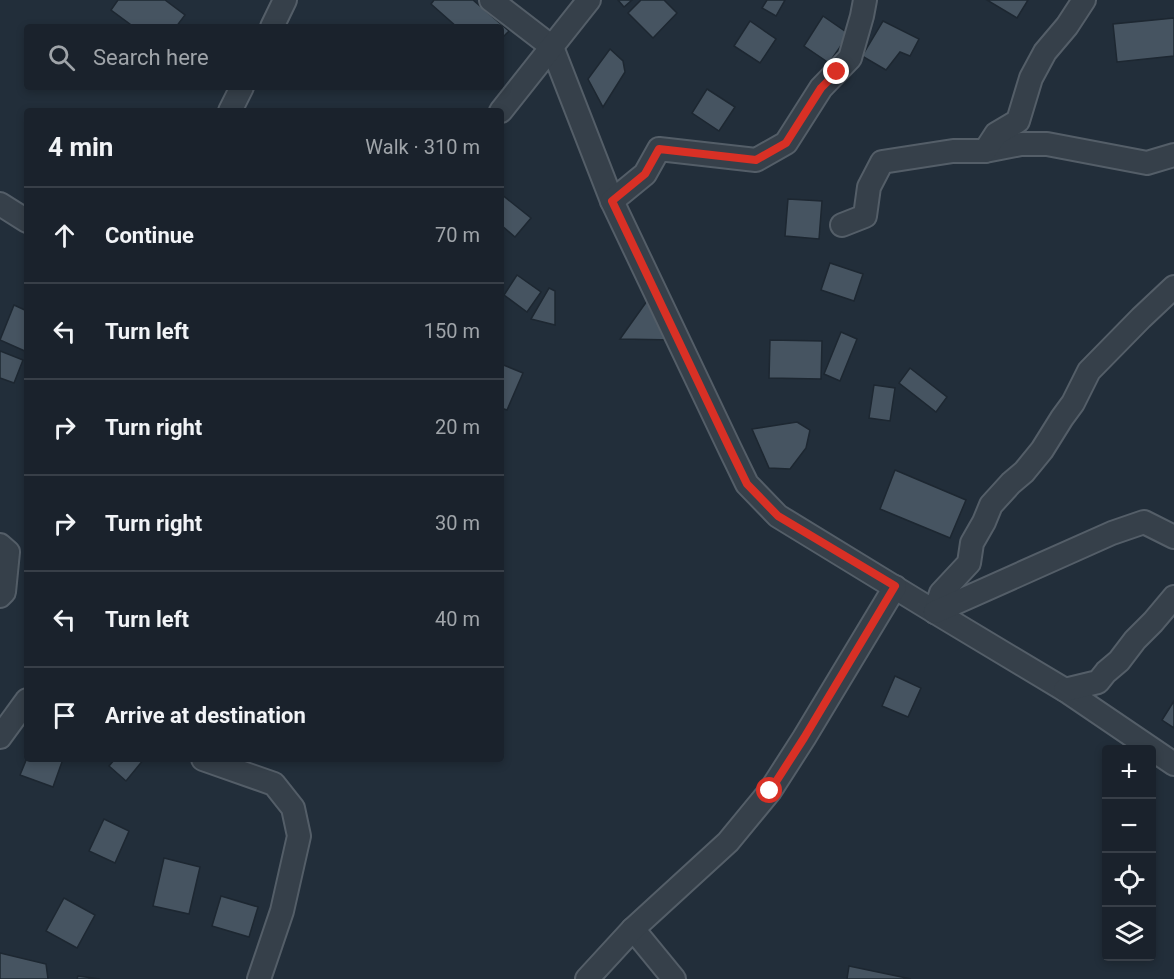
<!DOCTYPE html>
<meta charset="utf-8">
<style>
body{margin:0;font-family:Roboto,sans-serif;background:#232a34;color:#f1f3f6}
.controls{position:absolute;right:18px;bottom:18px;display:grid;overflow:hidden;border-radius:6px;box-shadow:0 3px 9px #0003}
.controls button{width:54px;height:54px;display:grid;place-items:center;padding:0;border:0;border-bottom:2px solid #383f48;background:#1a222c;color:#f1f3f6;font:30px sans-serif}
.stop{position:absolute;width:18px;height:18px;margin:-14px;border:4px solid #d93025;border-radius:50%;background:#fff}
.stop.end{background:#d93025;border-color:#fff;box-shadow:0 2px 6px #0008}
.list{margin:0;padding:0;list-style:none}
h2{display:flex;justify-content:space-between;align-items:center;height:78px;margin:0;padding:0 24px;font-size:26px}
h2 small{font-size:20px;font-weight:400;color:#9fa4a9}
.list li{display:grid;grid-template-columns:39px 1fr auto;gap:18px;align-items:center;box-sizing:border-box;height:96px;padding:0 24px;border-top:2px solid #383f48}
.list b{display:block;font-size:22px;white-space:nowrap}
.list em{font-size:20px;font-style:normal;color:#9fa4a9}
.icon{flex:none;width:33px;height:33px;fill:none;stroke:currentColor;stroke-width:2;stroke-linecap:round;stroke-linejoin:round}
.map{position:relative;flex:none;width:1174px;height:979px;overflow:hidden}
.search{position:absolute;background:#1a222c;box-shadow:0 3px 9px #0003;left:24px;top:24px;width:480px;height:66px;display:flex;align-items:center;gap:15px;box-sizing:border-box;padding:0 21px;border-radius:6px;color:#9fa4a9;font-size:22px}
.panel{position:absolute;background:#1a222c;box-shadow:0 3px 9px #0003;left:24px;top:108px;width:480px;height:654px;border-radius:6px}
.map>svg:first-child{display:block}
</style>
<div class="map">
<svg width="1174" height="979" viewBox="0 0 1174 979">
<rect width="100%" height="100%" fill="#222e3a"/>
<g fill="#465461" stroke="#1d2731" stroke-width="1.5">
<path d="M118 0H165L185 15 176 27H134L111 10Z"/>
<path d="M434 0H473L509 31 501 39V27H457L431 4Z"/>
<path d="M618 0H632L624 7Z"/>
<path d="M641 0H664L677 13 653 38 628 13Z"/>
<path d="M767 0H785L776 16 762 8Z"/>
<path d="M987 0H1028L1017 18Z"/>
<path d="M823 16 849 34 829 63 804 46Z"/>
<path d="M1174 18V56L1117 62 1113 24Z"/>
<path d="M750 21 776 39 760 63 734 46Z"/>
<path d="M883 21 919 39 910 56 900 52 886 70 862 56Z"/>
<path d="M610 49 623 61 625 72 603 107 588 79Z"/>
<path d="M707 89 735 107 719 131 692 113Z"/>
<path d="M501 194 531 218 515 237 501 225Z"/>
<path d="M788 199 822 201 819 239 785 236Z"/>
<path d="M830 263 863 274 854 301 821 290Z"/>
<path d="M517 275 541 292 527 312 504 295Z"/>
<path d="M549 288 555 291V325L531 319Z"/>
<path d="M654 292 676 340 620 339 647 301Z"/>
<path d="M14 305 27 311V352L0 340Z"/>
<path d="M841 332 857 339 840 381 824 374Z"/>
<path d="M770 340 822 341 821 379 769 378Z"/>
<path d="M0 351 23 360 14 383 0 378Z"/>
<path d="M501 364 523 373 507 410 501 408Z"/>
<path d="M910 368 947 397 936 412 899 383Z"/>
<path d="M874 385 895 388 890 421 869 418Z"/>
<path d="M797 422 810 430 806 448 790 469 769 468 752 429Z"/>
<path d="M895 470 966 500 950 538 880 509Z"/>
<path d="M895 676 921 688 908 717 882 706Z"/>
<path d="M1174 701V728L1162 720Z"/>
<path d="M27 758V759H63L53 787 20 775Z"/>
<path d="M115 759H144L126 781 109 766Z"/>
<path d="M104 819 129 831 115 863 89 851Z"/>
<path d="M164 858 200 867 189 914 153 906Z"/>
<path d="M221 896 258 907 249 937 212 926Z"/>
<path d="M64 898 95 915 77 948 46 931Z"/>
<path d="M0 953 46 964 48 979H0Z"/>
<path d="M849 966 911 979H847Z"/>
<path d="M78 976 100 979H77Z"/>
</g>
<g fill="none" stroke-linecap="round" stroke-linejoin="round">
<defs>
<g id="street">
<path d="M491 0 552 47 612 201 730 449 747 484 778 516 935 612 1065 690 1174 764"/>
<path d="M272 27 285 0"/>
<path d="M230 111 242 87"/>
<path d="M501 111 589 0"/>
<path d="M985 151 1021 144H1047L1147 163 1174 155"/>
<path d="M612 201 645 174 659 149 756 160 786 143 821 88 850 58 862 16 865 0"/>
<path d="M0 204 27 221"/>
<path d="M842 225 865 216 869 187 882 162 953 151H985L996 134 1018 121 1031 78 1045 52 1067 26 1084 0"/>
<path d="M0 545 8 552 4 592 0 596"/>
<path d="M935 612 941 593 969 563 972 543 984 522 991 505 1011 483 1024 472 1042 450 1062 418 1073 403 1089 371 1141 318 1174 287"/>
<path d="M935 612 1112 533 1144 522 1174 537"/>
<path d="M1065 690 1098 682 1106 672 1119 661 1135 640 1153 622 1174 597"/>
<path d="M0 737 27 700"/>
<path d="M203 759 274 784 293 808 299 836 282 911 259 979"/>
<path d="M633 929 674 979"/>
<path d="M587 979 633 929 728 842 770 791 804 738 895 587"/>
</g>
</defs>
<use href="#street" stroke="#545e68" stroke-width="26"/>
<use href="#street" stroke="#36404a" stroke-width="22"/>
</g>
<g fill="none" stroke-linecap="round" stroke-linejoin="round">
<path stroke="#d93025" stroke-width="8" d="M770 791 804 738 895 586 778 516 747 484 730 449 612 201 645 174 659 149 756 160 786 143 821 88 837 72"/>
</g>
</svg>
<div class="controls">
<button>+</button>
<button>−</button>
<button><svg class="icon" aria-label="locate" viewBox="0 0 24 24"><circle cx="12" cy="12" r="6"/><path d="M12 2v4M12 18v4M2 12h4M18 12h4"/></svg></button>
<button><svg class="icon" aria-label="layers" viewBox="0 0 24 24"><path d="M12 4l9 5-9 5-9-5zM3 14l9 5 9-5"/></svg></button>
</div>
<div class="stop" style="left:770px;top:791px"></div>
<div class="stop end" style="left:837px;top:72px"></div>
<div class="search"><svg class="icon" aria-label="search" viewBox="0 0 24 24"><circle cx="10" cy="10" r="6"/><path d="M15 15l6 6"/></svg>Search here</div>
<section class="panel">
<h2>4 min<small>Walk · 310 m</small></h2>
<ul class="list">
<li><svg class="icon" aria-label="ahead" viewBox="0 0 24 24"><path d="M12 20V5M6 11l6-6 6 6"/></svg><div><b>Continue</b></div><em>70 m</em></li>
<li><svg class="icon" aria-label="left" viewBox="0 0 24 24"><path d="M17 20v-9H6M10 6l-5 5 5 5"/></svg><div><b>Turn left</b></div><em>150 m</em></li>
<li><svg class="icon" aria-label="right" viewBox="0 0 24 24"><path d="M7 20v-9h11M14 6l5 5-5 5"/></svg><div><b>Turn right</b></div><em>20 m</em></li>
<li><svg class="icon" aria-label="right" viewBox="0 0 24 24"><path d="M7 20v-9h11M14 6l5 5-5 5"/></svg><div><b>Turn right</b></div><em>30 m</em></li>
<li><svg class="icon" aria-label="left" viewBox="0 0 24 24"><path d="M17 20v-9H6M10 6l-5 5 5 5"/></svg><div><b>Turn left</b></div><em>40 m</em></li>
<li><svg class="icon" aria-label="arrive" viewBox="0 0 24 24"><path d="M6 21V4h12l-3 4 3 4H6"/></svg><div><b>Arrive at destination</b></div></li>
</ul>
</section>
</div>
